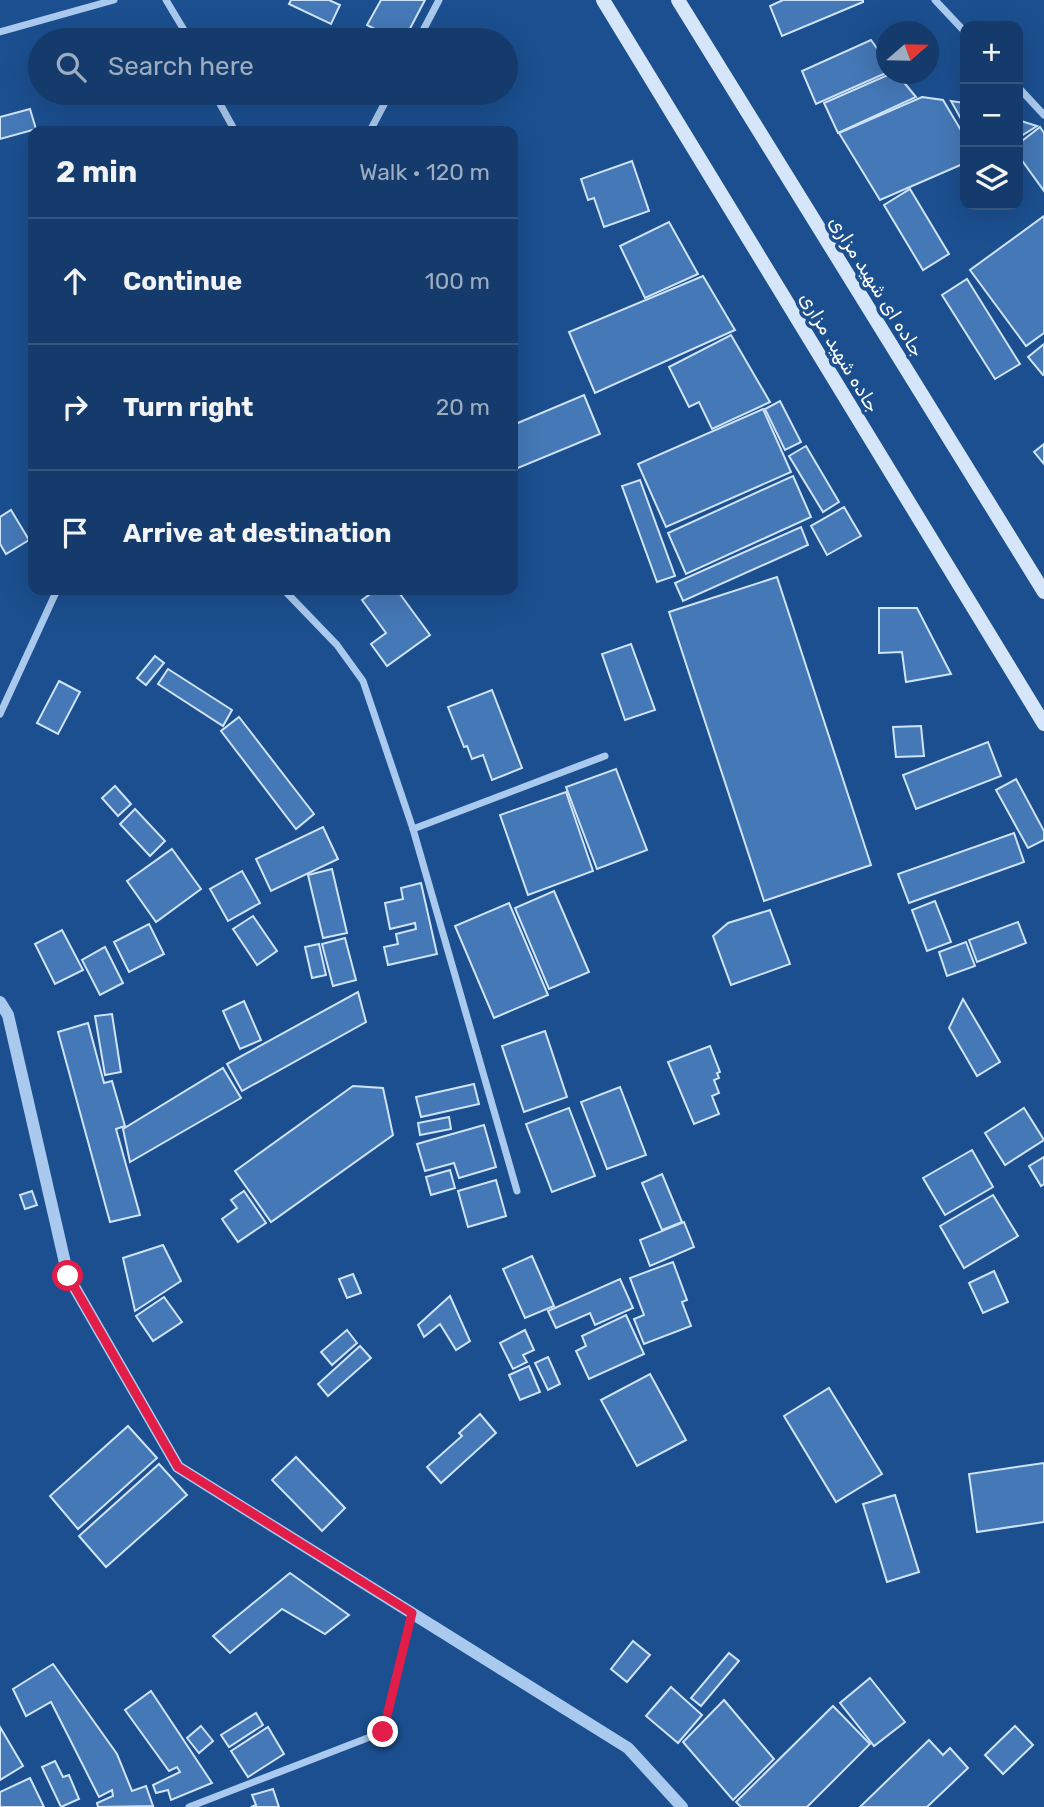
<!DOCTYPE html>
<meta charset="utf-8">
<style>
body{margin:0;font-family:Rubik,"Noto Sans Arabic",sans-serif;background:#214673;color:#f1f3f6}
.controls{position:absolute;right:21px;top:21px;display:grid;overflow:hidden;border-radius:14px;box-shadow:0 7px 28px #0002}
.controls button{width:63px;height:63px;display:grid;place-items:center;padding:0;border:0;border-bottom:2px solid #33557e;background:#143b6b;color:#f1f3f6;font:35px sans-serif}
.compass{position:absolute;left:876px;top:21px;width:63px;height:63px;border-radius:50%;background:#143b6b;box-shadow:0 7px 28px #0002;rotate:70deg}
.stop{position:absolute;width:21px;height:21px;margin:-16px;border:5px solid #e11d48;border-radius:50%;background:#fff}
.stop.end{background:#e11d48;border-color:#fff;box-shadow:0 2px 7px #0008}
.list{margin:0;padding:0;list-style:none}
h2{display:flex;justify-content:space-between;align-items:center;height:91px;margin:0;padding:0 28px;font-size:30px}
h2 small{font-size:23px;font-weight:400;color:#9dadc1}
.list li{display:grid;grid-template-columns:46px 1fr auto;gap:21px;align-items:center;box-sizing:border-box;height:126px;padding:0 28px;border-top:2px solid #33557e}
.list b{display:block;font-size:26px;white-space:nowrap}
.list em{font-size:23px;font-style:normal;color:#9dadc1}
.icon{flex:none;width:38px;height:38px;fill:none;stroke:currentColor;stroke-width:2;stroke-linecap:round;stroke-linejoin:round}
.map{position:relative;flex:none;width:1044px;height:1807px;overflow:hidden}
.search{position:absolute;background:#143b6b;box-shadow:0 7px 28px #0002;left:28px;top:28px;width:490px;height:77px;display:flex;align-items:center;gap:18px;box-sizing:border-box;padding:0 24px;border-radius:38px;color:#9dadc1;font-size:26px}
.panel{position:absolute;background:#143b6b;box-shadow:0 7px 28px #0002;left:28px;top:126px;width:490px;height:469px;border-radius:14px}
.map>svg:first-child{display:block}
</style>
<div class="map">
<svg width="1044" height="1807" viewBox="0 0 1044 1807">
<rect width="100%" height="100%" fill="#1b4f8f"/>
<g fill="#4478b7" stroke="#cfe3fa" stroke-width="2">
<path d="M291 0H329L340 5 331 24 289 4Z"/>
<path d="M381 0H425L404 40H396L367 25Z"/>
<path d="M783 0H863V2L782 36 770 6Z"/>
<path d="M346 33 359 40H342Z"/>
<path d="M871 40 886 61V73L816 104 802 71Z"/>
<path d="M890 74H897L916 97 838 133 824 103Z"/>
<path d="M350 93H370L366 101Z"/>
<path d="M922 97 943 100 965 137V163L880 200 839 133Z"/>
<path d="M951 101 965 103V126Z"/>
<path d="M30 109 36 129 0 139V117Z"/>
<path d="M1018 120 1037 126 1018 138Z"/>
<path d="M1040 127 1044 133V191L1018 155V144Z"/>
<path d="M632 161 649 211 604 227 594 198 588 200 581 179Z"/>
<path d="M910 189 949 254 923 270 884 205Z"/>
<path d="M1044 216V333L1026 346 970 270Z"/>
<path d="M669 222 698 274 645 298 620 246Z"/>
<path d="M703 276 735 330 595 393 569 332Z"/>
<path d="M967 279 1020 364 995 379 942 295Z"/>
<path d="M731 335 770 402 712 429 699 402 689 407 669 367Z"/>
<path d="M1044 344V374L1043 375 1028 357Z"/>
<path d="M584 395 600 434 513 470V425Z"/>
<path d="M780 401 801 442 785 450 765 409Z"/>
<path d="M763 409 791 472 666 527 638 464Z"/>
<path d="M1044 444V464L1034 452Z"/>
<path d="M806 446 839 502 823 512 789 456Z"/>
<path d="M793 476 811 517 686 574 668 533Z"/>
<path d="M640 480 675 576 657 582 622 486Z"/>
<path d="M844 507 861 536 827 555 811 526Z"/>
<path d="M11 510 29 540 6 554 0 544V517Z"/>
<path d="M801 527 808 545 683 601 675 583Z"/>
<path d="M777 577 871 865 764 901 669 612Z"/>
<path d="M376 590H397L430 635 387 666 371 644 386 633 362 600Z"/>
<path d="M879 608H917L951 674 906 682 902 652 879 653Z"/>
<path d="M631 644 655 710 625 720 602 654Z"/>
<path d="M155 656 164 663 146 685 137 678Z"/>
<path d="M168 669 232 710 223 726 158 684Z"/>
<path d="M59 681 80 692 58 734 37 723Z"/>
<path d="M492 690 522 768 492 780 483 755 472 759 467 746 464 747 448 707Z"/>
<path d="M239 717 314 814 296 829 221 731Z"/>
<path d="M921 726 924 756 896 757 893 727Z"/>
<path d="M988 742 1001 776 916 809 903 775Z"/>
<path d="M616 769 647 850 597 869 566 787Z"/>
<path d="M1016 779 1044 831V840L1028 848 996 790Z"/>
<path d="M115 786 131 804 118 816 102 798Z"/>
<path d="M566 792 593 871 528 895 500 815Z"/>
<path d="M135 809 165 841 150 856 120 824Z"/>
<path d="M323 827 338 859 271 891 256 859Z"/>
<path d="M1014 833 1024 862 909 903 898 874Z"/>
<path d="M172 849 201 889 156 922 127 881Z"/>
<path d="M332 869 347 933 323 938 308 875Z"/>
<path d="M242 871 260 903 228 921 210 889Z"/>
<path d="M421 883 437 954 388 965 384 947 398 944 396 934 416 929 415 923 390 929 385 903 403 899 401 888Z"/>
<path d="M554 891 589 972 549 989 515 908Z"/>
<path d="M935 901 951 942 927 951 912 910Z"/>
<path d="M509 903 548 995 494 1018 455 926Z"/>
<path d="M770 910 790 964 731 985 713 936 728 923Z"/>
<path d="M253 916 277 951 257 965 233 929Z"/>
<path d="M1018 922 1026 943 977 962 969 940Z"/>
<path d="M149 924 164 954 129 972 114 942Z"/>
<path d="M62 930 83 970 55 984 35 944Z"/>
<path d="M345 938 356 980 333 986 322 944Z"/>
<path d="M966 942 975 966 947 976 939 952Z"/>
<path d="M319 944 326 975 312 978 305 947Z"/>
<path d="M105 947 123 983 100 995 82 960Z"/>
<path d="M358 992 366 1022 242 1091 227 1064Z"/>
<path d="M963 999 1000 1062 977 1076 949 1028Z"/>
<path d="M244 1001 261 1040 240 1049 223 1011Z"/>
<path d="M112 1014 121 1072 105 1075 95 1016Z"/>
<path d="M88 1023 104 1083 112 1081 125 1126 116 1129 140 1215 110 1222 58 1032Z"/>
<path d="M545 1031 567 1097 524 1112 502 1046Z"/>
<path d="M710 1046 720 1072 717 1073 719 1078 714 1080 719 1093 712 1096 719 1114 694 1124 668 1062Z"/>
<path d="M223 1068 241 1098 130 1162 123 1129Z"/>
<path d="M474 1084 479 1104 421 1117 416 1097Z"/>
<path d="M353 1086 383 1088 393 1135 271 1222 235 1171Z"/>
<path d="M620 1087 646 1155 607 1169 581 1102Z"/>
<path d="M569 1108 595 1176 552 1192 526 1124Z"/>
<path d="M1024 1108 1044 1140 1005 1165 985 1133Z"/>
<path d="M449 1117 451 1129 420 1135 418 1123Z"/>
<path d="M484 1125 496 1167 459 1178 454 1163 425 1171 417 1144Z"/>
<path d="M972 1150 993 1187 945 1215 923 1178Z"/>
<path d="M1044 1157V1184L1041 1186 1029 1166Z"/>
<path d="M450 1170 455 1188 431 1195 426 1177Z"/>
<path d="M662 1174 682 1222 662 1230 642 1183Z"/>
<path d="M496 1180 506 1216 468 1227 458 1191Z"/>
<path d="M32 1191 37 1205 25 1209 20 1195Z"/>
<path d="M244 1191 266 1223 238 1242 222 1219 237 1208 231 1200Z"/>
<path d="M993 1195 1018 1236 964 1268 940 1226Z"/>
<path d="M684 1222 694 1247 650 1266 640 1240Z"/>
<path d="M163 1245 181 1281 135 1311 123 1258Z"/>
<path d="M532 1256 554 1306 525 1318 503 1269Z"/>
<path d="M673 1262 687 1300 682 1302 691 1326 644 1344 634 1319 644 1315 630 1278Z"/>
<path d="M994 1271 1008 1302 983 1313 969 1283Z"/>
<path d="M353 1274 361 1293 347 1298 339 1279Z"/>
<path d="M620 1279 633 1308 595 1325 590 1313 556 1328 548 1311Z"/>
<path d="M450 1296 470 1341 456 1350 440 1324 424 1337 418 1325Z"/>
<path d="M164 1297 182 1322 153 1341 136 1316Z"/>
<path d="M626 1315 644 1354 589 1379 576 1351 586 1346 582 1336Z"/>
<path d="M347 1330 357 1343 332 1365 321 1352Z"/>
<path d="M525 1330 534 1350 523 1355 527 1362 513 1369 500 1343Z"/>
<path d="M360 1346 371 1358 328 1396 318 1384Z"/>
<path d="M548 1357 560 1384 548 1390 535 1363Z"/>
<path d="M529 1366 540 1392 520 1400 509 1375Z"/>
<path d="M650 1374 686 1440 637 1466 601 1400Z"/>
<path d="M829 1388 882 1474 836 1502 784 1416Z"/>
<path d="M480 1414 496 1433 441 1483 427 1467 462 1436 459 1433Z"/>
<path d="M128 1426 157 1458 78 1529 50 1496Z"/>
<path d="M296 1457 345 1508 322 1531 272 1480Z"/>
<path d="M1044 1463V1522L977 1532 969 1474Z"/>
<path d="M159 1464 187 1495 106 1567 79 1536Z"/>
<path d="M895 1495 919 1572 887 1582 863 1504Z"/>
<path d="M290 1573 349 1615 325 1634 282 1609 230 1653 213 1636Z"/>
<path d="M633 1641 650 1655 627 1682 611 1669Z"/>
<path d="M729 1653 739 1661 701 1706 691 1698Z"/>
<path d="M53 1664 117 1754 132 1791 146 1786 153 1806 98 1807 97 1803 113 1796 112 1790 99 1797 51 1702 26 1716 13 1689Z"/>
<path d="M870 1678 905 1722 874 1746 840 1703Z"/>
<path d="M671 1687 702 1715 678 1743 646 1716Z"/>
<path d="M151 1691 212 1783 171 1800 168 1790 156 1793 153 1785 180 1772 177 1767 169 1771 125 1710Z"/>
<path d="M724 1700 774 1759 733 1800 683 1742Z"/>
<path d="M833 1706 870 1744 807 1807H741L736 1802Z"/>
<path d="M256 1713 263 1725 229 1747 221 1735Z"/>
<path d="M201 1726 213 1741 199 1753 187 1738Z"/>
<path d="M1015 1726 1033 1745 1003 1774 985 1755Z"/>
<path d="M0 1727 23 1766 0 1780Z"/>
<path d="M268 1727 284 1754 248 1777 231 1751Z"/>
<path d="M929 1740 943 1755 950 1748 968 1768 927 1807H860Z"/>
<path d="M55 1761 63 1777 69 1775 79 1799 61 1807 42 1767Z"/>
<path d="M30 1778 44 1807H0V1792Z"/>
<path d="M273 1789 279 1807H251L256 1805 252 1795Z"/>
</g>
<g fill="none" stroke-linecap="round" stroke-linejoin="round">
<g stroke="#a9c9ee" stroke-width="7">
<path d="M166 0 190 40"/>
<path d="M935 0 965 32"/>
<path d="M0 32 114 0"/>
<path d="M418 40 439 0"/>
<path d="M1018 87 1044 115"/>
<path d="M214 93 235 131"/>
<path d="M370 131 390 93"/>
<path d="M284 590 337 645 363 681 413 829 517 1191"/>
<path d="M0 714 57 590"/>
<path d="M413 829 605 756"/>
<path d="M189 1807 383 1732 412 1613"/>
</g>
<path stroke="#a9c9ee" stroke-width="12" d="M0 1002 8 1015 68 1276 178 1467 628 1748 682 1807"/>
<g stroke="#d6e6fa" stroke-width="14">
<path d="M603 0 1044 724"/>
<path d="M678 0 1044 592"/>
</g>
</g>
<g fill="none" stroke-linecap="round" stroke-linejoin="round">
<path stroke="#e11d48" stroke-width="9" d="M68 1276 178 1467 412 1613 383 1732"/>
</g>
<g text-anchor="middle" stroke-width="7" stroke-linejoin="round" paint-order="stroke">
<g font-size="19" fill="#fff" stroke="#1b4f8f">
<text transform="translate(877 286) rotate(58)" y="7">جاده ای شهید مزاری</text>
<text transform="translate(840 352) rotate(59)" y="7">جاده شهید مزاری</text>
</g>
</g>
</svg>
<div class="controls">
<button>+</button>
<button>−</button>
<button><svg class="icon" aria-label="layers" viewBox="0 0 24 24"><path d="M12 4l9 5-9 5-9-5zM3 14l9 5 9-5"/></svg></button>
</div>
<svg class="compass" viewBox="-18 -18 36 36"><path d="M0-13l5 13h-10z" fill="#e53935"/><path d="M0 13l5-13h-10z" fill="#9dadc1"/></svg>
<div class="stop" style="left:68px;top:1276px"></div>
<div class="stop end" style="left:383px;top:1732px"></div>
<div class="search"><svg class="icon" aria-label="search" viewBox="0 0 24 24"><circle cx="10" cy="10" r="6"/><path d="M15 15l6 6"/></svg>Search here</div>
<section class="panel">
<h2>2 min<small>Walk · 120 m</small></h2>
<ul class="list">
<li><svg class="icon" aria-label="ahead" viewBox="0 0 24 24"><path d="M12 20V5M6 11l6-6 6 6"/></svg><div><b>Continue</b></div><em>100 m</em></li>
<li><svg class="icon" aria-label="right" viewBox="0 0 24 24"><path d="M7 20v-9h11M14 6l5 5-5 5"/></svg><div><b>Turn right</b></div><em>20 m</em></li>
<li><svg class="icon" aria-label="arrive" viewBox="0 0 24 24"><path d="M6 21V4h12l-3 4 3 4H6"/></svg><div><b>Arrive at destination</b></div></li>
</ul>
</section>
</div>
